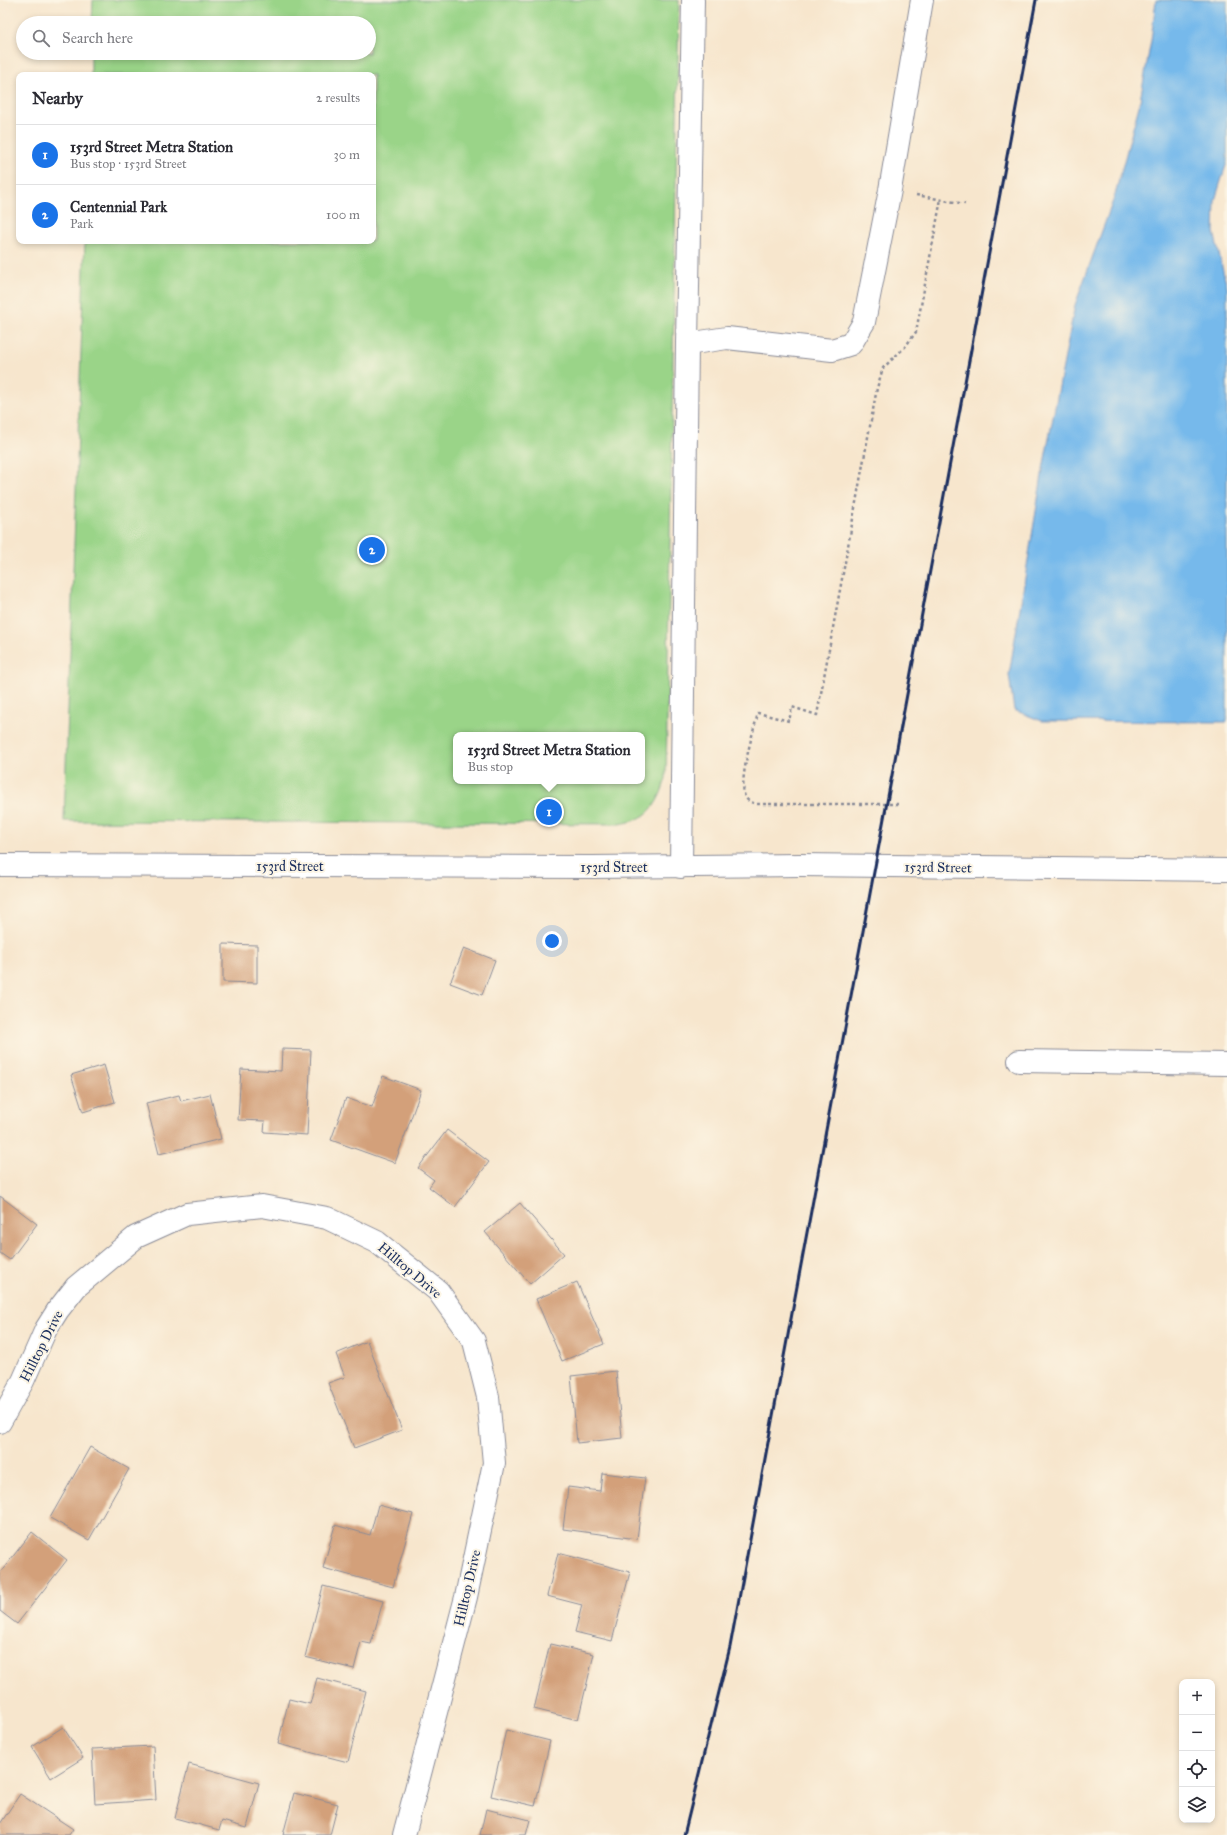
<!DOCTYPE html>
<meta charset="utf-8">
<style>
body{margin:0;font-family:"IM FELL Great Primer",serif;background:#f7f7f7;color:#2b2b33}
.controls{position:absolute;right:12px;bottom:12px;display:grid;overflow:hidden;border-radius:8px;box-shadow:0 2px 6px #0003}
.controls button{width:36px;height:36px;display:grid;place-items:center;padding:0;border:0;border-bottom:1px solid #e1e1e2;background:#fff;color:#2b2b33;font:20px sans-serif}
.you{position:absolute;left:552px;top:941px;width:14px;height:14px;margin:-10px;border:3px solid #fff;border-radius:50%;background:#1a73e8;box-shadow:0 0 0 6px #1a73e833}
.badge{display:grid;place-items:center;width:26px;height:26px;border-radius:50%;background:#1a73e8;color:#fff;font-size:13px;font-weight:700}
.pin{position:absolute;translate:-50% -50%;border:2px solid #fff;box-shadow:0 1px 4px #0006}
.popup{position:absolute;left:453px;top:732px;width:192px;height:52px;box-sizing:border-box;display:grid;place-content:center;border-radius:8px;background:#fff;filter:drop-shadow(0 1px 3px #0005);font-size:13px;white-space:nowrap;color:#7c7c81}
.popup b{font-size:15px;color:#2b2b33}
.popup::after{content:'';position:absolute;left:50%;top:100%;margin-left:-8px;border:8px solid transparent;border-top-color:#fff}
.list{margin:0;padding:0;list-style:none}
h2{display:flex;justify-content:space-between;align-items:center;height:52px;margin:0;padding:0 16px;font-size:17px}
h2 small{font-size:13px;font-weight:400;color:#7c7c81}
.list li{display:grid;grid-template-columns:26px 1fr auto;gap:12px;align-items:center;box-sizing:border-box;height:60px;padding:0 16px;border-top:1px solid #e1e1e2}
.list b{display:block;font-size:15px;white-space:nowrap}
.list p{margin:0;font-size:13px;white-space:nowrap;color:#7c7c81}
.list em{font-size:13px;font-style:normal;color:#7c7c81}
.icon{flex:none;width:22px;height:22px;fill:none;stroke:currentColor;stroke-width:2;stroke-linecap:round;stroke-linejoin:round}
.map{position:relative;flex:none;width:1227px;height:1835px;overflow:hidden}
.search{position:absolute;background:#fff;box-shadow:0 2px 6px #0003;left:16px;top:16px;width:360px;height:44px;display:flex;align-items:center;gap:10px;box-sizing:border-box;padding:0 14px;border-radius:22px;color:#7c7c81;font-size:15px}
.panel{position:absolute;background:#fff;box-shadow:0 2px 6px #0003;left:16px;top:72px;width:360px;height:172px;border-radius:8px}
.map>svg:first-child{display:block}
</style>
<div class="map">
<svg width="1227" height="1835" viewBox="0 0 1227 1835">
<rect width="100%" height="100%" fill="#fcf5e5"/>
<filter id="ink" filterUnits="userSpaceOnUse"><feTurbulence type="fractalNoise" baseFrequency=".025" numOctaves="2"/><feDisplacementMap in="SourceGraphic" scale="8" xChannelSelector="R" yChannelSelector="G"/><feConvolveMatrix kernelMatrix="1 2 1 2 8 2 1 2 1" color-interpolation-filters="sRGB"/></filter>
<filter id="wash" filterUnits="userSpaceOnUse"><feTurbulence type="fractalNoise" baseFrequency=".012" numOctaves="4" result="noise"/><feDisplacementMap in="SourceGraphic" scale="16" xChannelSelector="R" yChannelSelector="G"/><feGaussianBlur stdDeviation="0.9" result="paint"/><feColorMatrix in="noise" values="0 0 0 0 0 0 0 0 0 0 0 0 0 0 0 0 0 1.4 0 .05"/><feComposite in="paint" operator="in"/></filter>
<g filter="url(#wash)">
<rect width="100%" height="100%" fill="#f7e6cd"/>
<path fill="#9ad488" stroke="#5a8273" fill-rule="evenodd" d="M93 0H679L666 778C658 806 648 820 619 824L64 821 85 241H373V75H91V53H369V23H92ZM456 735H642V781H456Z"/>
<path fill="#76b9eb" stroke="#4874a4" d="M1156 0H1227V162L1215 200 1214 232 1227 288V722L1042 721 1014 710 1009 675 1043 469 1075 305 1114 198 1139 106 1151 41Z"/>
<g id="blocks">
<g fill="#d3a07a">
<path d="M223 944 257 945V983L223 982Z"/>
<path d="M464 948 495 960 482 995 450 983Z"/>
<path d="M282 1049 311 1050 307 1135 264 1132 265 1121 238 1120 241 1069 281 1071Z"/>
<path d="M104 1065 115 1102 83 1112 71 1075Z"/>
<path d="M383 1076 421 1090 395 1163 331 1140 346 1098 372 1107Z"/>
<path d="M210 1094 221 1139 159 1154 146 1103 179 1095 181 1101Z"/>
<path d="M447 1130 489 1162 455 1207 429 1187 434 1180 418 1168Z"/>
<path d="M0 1196 37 1224 10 1260 0 1253Z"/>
<path d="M520 1203 564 1254 530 1284 485 1232Z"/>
<path d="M577 1282 604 1344 562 1361 536 1299Z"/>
<path d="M367 1341 402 1430 354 1448 328 1383 345 1377 336 1354Z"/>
<path d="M616 1371 622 1438 577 1443 571 1376Z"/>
<path d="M90 1447 129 1469 89 1540 50 1518Z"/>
<path d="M602 1473 645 1478 637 1539 563 1529 568 1487 600 1491Z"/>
<path d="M378 1505 413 1514 393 1587 323 1568 335 1525 370 1535Z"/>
<path d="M32 1532 67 1560 17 1624 0 1611V1573Z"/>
<path d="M558 1553 630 1572 612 1641 575 1632 582 1605 547 1596Z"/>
<path d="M323 1586 383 1601 371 1644 361 1642 354 1669 305 1657Z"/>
<path d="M550 1644 594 1654 578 1720 534 1709Z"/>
<path d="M317 1678 366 1691 348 1762 278 1744 289 1699 310 1704Z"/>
<path d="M63 1727 83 1758 51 1778 32 1747Z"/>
<path d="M506 1730 550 1741 535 1806 491 1796Z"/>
<path d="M153 1746 156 1800 95 1804 92 1749Z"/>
<path d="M189 1764 259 1783 247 1828 222 1821 219 1830 175 1818Z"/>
<path d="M294 1793 338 1804 330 1835H283Z"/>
<path d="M20 1794 73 1829 69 1835H0V1824Z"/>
<path d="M486 1809 530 1820 526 1835H480Z"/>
</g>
</g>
</g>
<g filter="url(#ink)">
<use href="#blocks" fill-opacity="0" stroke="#898a96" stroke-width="1"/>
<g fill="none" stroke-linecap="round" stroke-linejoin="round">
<defs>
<g id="minor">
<path d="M687 344 727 338 832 350 851 344 864 322 890 190 922 0"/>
<path d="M0 865 592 867 800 865 1227 870"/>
<path d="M681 867 687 344 693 0"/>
<path d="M1019 1061 1227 1064"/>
<path d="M0 1422 23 1381 46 1329 58 1310 76 1287 136 1237 187 1214 262 1206 327 1218 377 1242 438 1291 474 1341 488 1397 494 1463 466 1597 404 1835"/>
</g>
</defs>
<use href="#minor" stroke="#898a96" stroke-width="24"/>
<g stroke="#898a96" stroke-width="2.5" stroke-dasharray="3 3" stroke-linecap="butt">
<path d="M916 195 965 204"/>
<path d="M898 804H756C750 802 745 800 744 793 740 775 753 733 758 713L789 721 792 707 817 715 877 388 883 368 905 347 916 332 941 199"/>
</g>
<use href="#minor" stroke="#fff" stroke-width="22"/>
<path stroke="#1b2f5e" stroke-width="3" d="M684 1835 730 1647 1036 0"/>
</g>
</g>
<g text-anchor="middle" stroke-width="4" stroke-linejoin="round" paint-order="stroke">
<g font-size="14" fill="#1b2f5e" stroke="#fcf5e5">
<text x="290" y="871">153rd Street</text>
<text x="614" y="872">153rd Street</text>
<text transform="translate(938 867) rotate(1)" y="5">153rd Street</text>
<text transform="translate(410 1270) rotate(40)" y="5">Hilltop Drive</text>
<text transform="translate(41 1346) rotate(-63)" y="5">Hilltop Drive</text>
<text transform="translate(467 1588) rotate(-77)" y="5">Hilltop Drive</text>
</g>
</g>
</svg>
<div class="controls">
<button>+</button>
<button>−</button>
<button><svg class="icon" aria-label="locate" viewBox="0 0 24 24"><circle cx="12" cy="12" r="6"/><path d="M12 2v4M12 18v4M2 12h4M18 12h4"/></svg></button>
<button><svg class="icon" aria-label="layers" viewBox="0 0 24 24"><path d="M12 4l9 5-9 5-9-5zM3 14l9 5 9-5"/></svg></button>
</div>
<div class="you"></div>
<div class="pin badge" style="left:549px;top:812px">1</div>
<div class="popup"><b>153rd Street Metra Station</b>Bus stop</div>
<div class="pin badge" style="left:372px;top:550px">2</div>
<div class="search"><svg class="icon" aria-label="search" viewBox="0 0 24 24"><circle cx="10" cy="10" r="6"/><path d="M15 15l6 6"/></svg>Search here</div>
<section class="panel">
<h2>Nearby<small>2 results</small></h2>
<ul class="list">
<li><span class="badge">1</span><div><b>153rd Street Metra Station</b><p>Bus stop · 153rd Street</p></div><em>30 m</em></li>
<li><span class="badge">2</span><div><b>Centennial Park</b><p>Park</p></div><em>100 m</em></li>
</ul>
</section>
</div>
